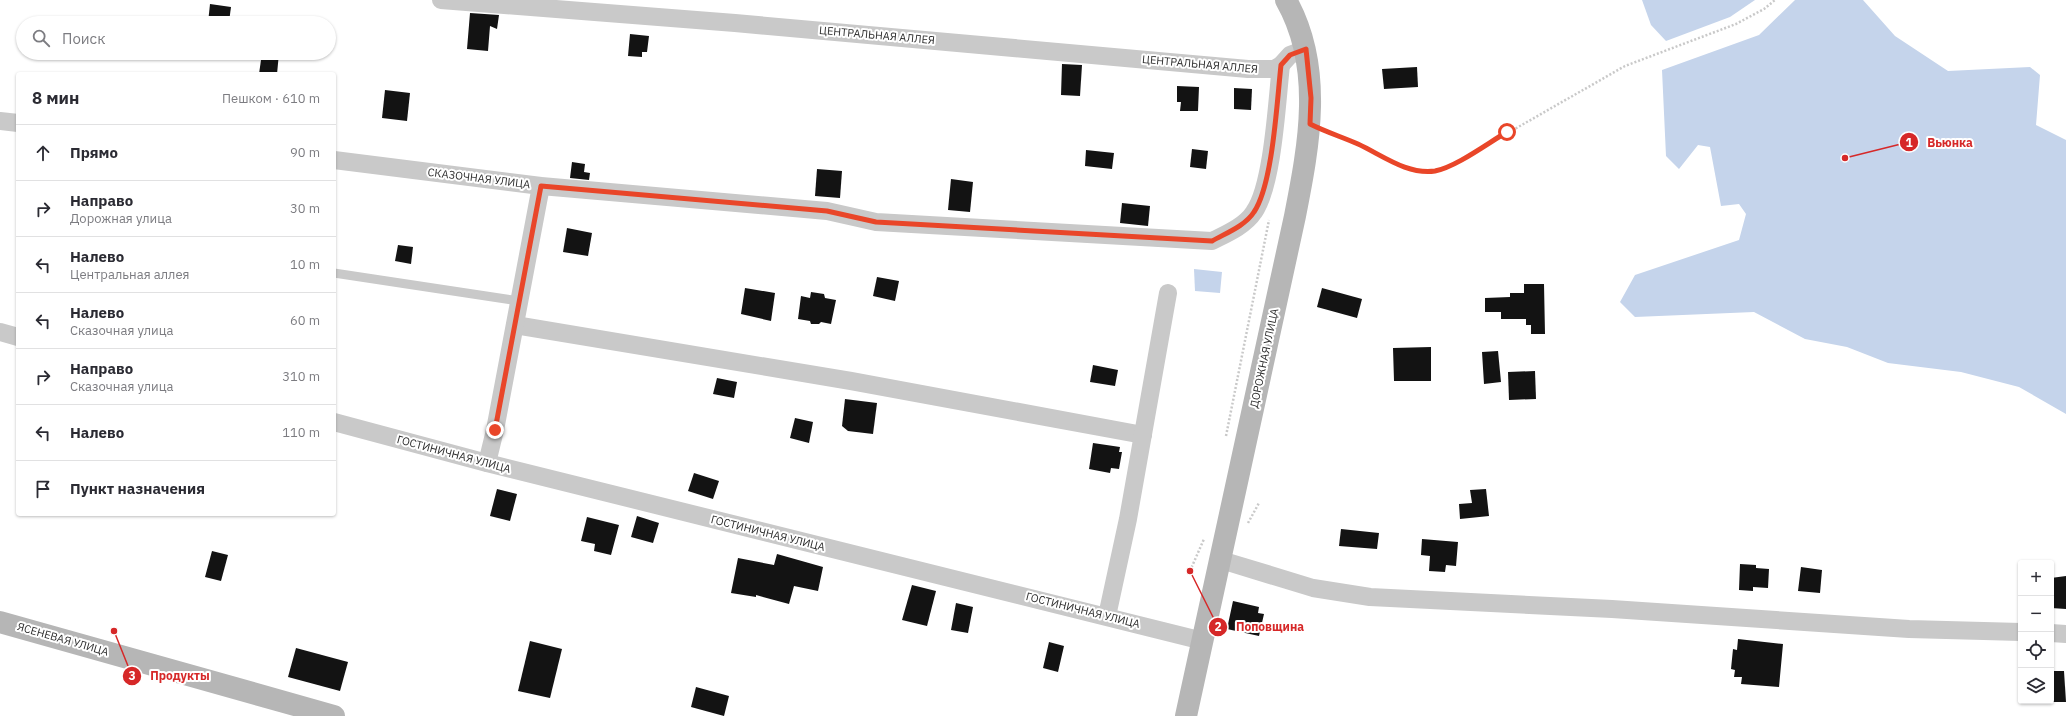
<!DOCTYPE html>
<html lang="ru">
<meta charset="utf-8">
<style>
body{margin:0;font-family:"IBM Plex Sans",sans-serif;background:#f2f2f3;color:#2b2b33}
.controls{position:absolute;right:12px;bottom:12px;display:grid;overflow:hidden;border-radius:4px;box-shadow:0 1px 3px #0004}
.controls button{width:36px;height:36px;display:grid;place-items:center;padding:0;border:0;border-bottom:1px solid #e1e1e2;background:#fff;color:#2b2b33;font:20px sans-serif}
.stop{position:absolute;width:12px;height:12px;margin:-9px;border:3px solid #e94629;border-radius:50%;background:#fff}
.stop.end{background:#e94629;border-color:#fff;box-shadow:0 1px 4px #0008}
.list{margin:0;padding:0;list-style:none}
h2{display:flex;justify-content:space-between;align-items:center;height:52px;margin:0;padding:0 16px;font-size:17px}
h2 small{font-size:13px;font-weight:400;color:#7c7c81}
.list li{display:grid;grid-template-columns:26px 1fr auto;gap:12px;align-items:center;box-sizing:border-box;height:56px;padding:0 16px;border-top:1px solid #e1e1e2}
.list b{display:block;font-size:15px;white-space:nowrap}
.list p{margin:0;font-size:13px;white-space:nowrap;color:#7c7c81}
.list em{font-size:13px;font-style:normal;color:#7c7c81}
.icon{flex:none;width:22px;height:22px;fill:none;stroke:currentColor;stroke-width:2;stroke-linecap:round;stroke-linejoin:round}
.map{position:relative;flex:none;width:2066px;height:716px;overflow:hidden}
.search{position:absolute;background:#fff;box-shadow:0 1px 3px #0004;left:16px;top:16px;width:320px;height:44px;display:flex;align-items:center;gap:10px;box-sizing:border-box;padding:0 14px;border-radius:22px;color:#7c7c81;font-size:15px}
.panel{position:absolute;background:#fff;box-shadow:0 1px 3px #0004;left:16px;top:72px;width:320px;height:444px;border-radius:4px}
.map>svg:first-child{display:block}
</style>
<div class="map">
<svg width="2066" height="716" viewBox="0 0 2066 716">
<rect width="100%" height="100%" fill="#fff"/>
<g fill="#c5d4eb">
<path d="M1642 0H1755L1730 17 1666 41 1651 25Z"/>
<path d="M1795 0H1863L1895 36 1948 71 2030 67 2040 75 2036 125 2066 140V414L2019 387 1961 372 1888 363 1847 347 1805 339 1754 312 1635 317 1620 302 1635 275 1739 240 1746 214 1739 204 1721 206 1710 147 1698 145 1679 169 1666 156 1662 70 1759 35Z"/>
<path d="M1194 269 1222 272 1220 293 1195 291Z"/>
</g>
<g fill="#131313">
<path d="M210 4 231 7 229 22 208 23Z"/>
<path d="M470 13 499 15 497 29 490 26 488 51 467 49Z"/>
<path d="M630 34 649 36 647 52H642V57L628 56Z"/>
<path d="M262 53H279L277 74H259Z"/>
<path d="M1062 64 1082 65 1080 96 1061 95Z"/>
<path d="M1417 67 1418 87 1384 89 1382 69Z"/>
<path d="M1177 86 1199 87 1198 111H1180L1181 102H1177Z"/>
<path d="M1234 88 1252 89 1251 110 1234 109Z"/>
<path d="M385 90 410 93 407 121 382 118Z"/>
<path d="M1192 149 1208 151 1206 169 1190 167Z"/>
<path d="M1086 150 1114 153 1112 169 1085 166Z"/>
<path d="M572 162 585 164 584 172 590 173 589 180 570 178Z"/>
<path d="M817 169 842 171 840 198 815 196Z"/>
<path d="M951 179 973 182 970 212 948 210Z"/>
<path d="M1122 203 1150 206 1148 226 1120 223Z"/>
<path d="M567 228 592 233 588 256 563 252Z"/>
<path d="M398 245 413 247 411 264 395 261Z"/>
<path d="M877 277 899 281 895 301 873 296Z"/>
<path d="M1524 284H1544L1545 334H1531V325H1526V319H1501V312H1485V298L1510 297V293H1524Z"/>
<path d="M745 288 775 293 771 321 741 314Z"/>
<path d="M1322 288 1362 299 1357 318 1317 307Z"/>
<path d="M811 292 824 294 825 298 836 300 831 324 821 322 819 324H811L810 321 798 319 801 296 810 298Z"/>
<path d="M1431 347V381H1394L1393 348Z"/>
<path d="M1498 351 1501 382 1484 384 1482 352Z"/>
<path d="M1093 365 1118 370 1115 386 1090 382Z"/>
<path d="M1535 371 1536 399 1509 400 1508 372Z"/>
<path d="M717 378 737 382 734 398 713 394Z"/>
<path d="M845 399 877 403 873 434 848 431 842 426Z"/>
<path d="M795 418 813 422 809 443 790 438Z"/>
<path d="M1093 443 1120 447 1119 452H1122L1119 469 1111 468 1110 473 1089 469Z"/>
<path d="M694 473 719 481 713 499 688 491Z"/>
<path d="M497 489 517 494 510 521 490 516Z"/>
<path d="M1486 489 1489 516 1460 519 1459 504 1472 503 1470 490Z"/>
<path d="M637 516 659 523 653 543 631 537Z"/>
<path d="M587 517 619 525 611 555 594 551 595 544 581 541Z"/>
<path d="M1341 529 1379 533 1377 549 1339 546Z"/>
<path d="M1422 539 1458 542 1456 566 1446 565 1445 572 1429 571 1430 556 1421 555Z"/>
<path d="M212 551 228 555 221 581 205 577Z"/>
<path d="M777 554 823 567 818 591 794 586 789 604 756 595V597L731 593 738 558 774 565Z"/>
<path d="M1740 564 1756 565V568L1769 569 1768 588 1753 587V591L1739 590Z"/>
<path d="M1801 567 1822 570 1820 593 1798 591Z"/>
<path d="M2066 576V609L2051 608V578Z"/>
<path d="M912 585 936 591 927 626 902 620Z"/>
<path d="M1233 601 1259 607 1258 613 1264 614 1259 636 1227 629Z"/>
<path d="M956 603 973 607 968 633 951 630Z"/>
<path d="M1738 639 1783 644 1779 687 1741 684 1742 677H1734L1735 670 1731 669 1733 649 1737 650Z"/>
<path d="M530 641 562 649 550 698 518 691Z"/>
<path d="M1049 642 1064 646 1058 672 1043 668Z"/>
<path d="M296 648 348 662 340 691 288 677Z"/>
<path d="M2051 671H2064L2066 702H2051Z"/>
<path d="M696 687 729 696 724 716 691 707Z"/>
</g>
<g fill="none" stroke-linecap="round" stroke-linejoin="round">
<g stroke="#c9c9c9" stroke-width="2.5" stroke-dasharray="2 2" stroke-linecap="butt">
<path d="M1327 132 1358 144 1405 168 1422 172 1436 171 1450 166 1625 66 1736 24 1764 9 1775 0"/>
<path d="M1226 436 1269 220"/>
<path d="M1248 523 1259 503"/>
<path d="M1190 571 1204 539"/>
</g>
<path stroke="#c9c9c9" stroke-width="9" d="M334 273 519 301"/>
<g stroke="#c9c9c9" stroke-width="18">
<path d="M441 0 735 23 1248 69H1274L1281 65 1290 55 1306 49"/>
<path d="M0 121 18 123"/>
<path d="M334 160 541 186 827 211 876 222 1212 241C1226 234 1245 226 1254 212 1273 185 1277 100 1281 65"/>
<path d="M515 325 851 381 1143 435"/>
<path d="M0 332 18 337"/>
<path d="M334 422 487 463 1203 641"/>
<path d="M487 463 495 430 541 186"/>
<path d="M1221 560 1313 588 1370 597 1612 609 1909 629 2021 632"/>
<path d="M1107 616 1128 519 1168 293"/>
<path d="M2051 633 2066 634"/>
</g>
<g stroke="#b6b6b6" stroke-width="22">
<path d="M0 622 334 716"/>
<path d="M1186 716 1295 216C1309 145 1324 67 1286 0"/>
</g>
</g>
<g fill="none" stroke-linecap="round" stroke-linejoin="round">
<path stroke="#e94629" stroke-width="5" d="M495 430 541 186 827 211 876 222 1212 241C1226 233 1245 226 1254 212 1273 184 1277 100 1281 65L1290 55 1306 49 1311 98 1310 124C1326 132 1342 137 1358 144 1382 155 1407 175 1435 171 1456 167 1488 143 1507 132"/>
</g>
<g text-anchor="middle" stroke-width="4" stroke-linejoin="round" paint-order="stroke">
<g font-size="11" fill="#2c2c2c" stroke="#fff">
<text transform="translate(877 35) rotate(5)" y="4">ЦЕНТРАЛЬНАЯ АЛЛЕЯ</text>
<text transform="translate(1200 64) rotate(5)" y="4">ЦЕНТРАЛЬНАЯ АЛЛЕЯ</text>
<text transform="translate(479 178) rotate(7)" y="4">СКАЗОЧНАЯ УЛИЦА</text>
<text transform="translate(1264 358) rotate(-78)" y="4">ДОРОЖНАЯ УЛИЦА</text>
<text transform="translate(454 454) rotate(15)" y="4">ГОСТИНИЧНАЯ УЛИЦА</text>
<text transform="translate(768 533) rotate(14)" y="4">ГОСТИНИЧНАЯ УЛИЦА</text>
<text transform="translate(1083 610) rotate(14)" y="4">ГОСТИНИЧНАЯ УЛИЦА</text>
<text transform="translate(63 639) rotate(16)" y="4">ЯСЕНЕВАЯ УЛИЦА</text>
</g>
</g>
<path fill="none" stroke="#d62828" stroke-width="1.5" d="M1845 158L1909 142M1190 571L1218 627M114 631L132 676"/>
<g fill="#d62828" stroke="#fff" stroke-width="1.5">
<circle cx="1845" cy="158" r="4"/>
<circle cx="1190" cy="571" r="4"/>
<circle cx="114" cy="631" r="4"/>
<circle cx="1909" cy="142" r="10"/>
<circle cx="1218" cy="627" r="10"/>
<circle cx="132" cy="676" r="10"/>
</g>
<g font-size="12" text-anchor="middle" font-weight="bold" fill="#fff">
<text x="1909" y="147">1</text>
<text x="1218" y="631">2</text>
<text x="132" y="680">3</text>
</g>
<g font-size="12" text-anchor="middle" font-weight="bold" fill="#d62828" stroke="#fff" stroke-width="4" stroke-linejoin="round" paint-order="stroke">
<text x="1950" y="147">Вьюнка</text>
<text x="1270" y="631">Поповщина</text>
<text x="180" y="680">Продукты</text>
</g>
</svg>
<div class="controls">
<button>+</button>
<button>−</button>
<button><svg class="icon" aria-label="locate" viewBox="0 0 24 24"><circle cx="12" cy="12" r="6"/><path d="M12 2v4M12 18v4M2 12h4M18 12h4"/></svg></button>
<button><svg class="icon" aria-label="layers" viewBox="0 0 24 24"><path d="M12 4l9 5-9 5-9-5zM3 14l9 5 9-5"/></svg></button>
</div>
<div class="stop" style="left:1507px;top:132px"></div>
<div class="stop end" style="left:495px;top:430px"></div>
<div class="search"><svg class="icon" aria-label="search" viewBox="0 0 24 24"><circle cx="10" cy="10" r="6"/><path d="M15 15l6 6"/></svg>Поиск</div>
<section class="panel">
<h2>8 мин<small>Пешком · 610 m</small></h2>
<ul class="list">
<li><svg class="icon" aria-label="ahead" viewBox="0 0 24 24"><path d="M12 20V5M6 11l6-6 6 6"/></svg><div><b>Прямо</b></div><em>90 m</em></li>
<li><svg class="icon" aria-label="right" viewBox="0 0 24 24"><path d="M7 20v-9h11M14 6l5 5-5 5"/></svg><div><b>Направо</b><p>Дорожная улица</p></div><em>30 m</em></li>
<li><svg class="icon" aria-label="left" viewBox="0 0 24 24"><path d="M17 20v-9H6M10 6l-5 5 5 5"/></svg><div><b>Налево</b><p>Центральная аллея</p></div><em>10 m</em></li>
<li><svg class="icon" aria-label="left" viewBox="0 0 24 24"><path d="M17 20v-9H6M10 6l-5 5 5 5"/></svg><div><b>Налево</b><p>Сказочная улица</p></div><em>60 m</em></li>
<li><svg class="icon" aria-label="right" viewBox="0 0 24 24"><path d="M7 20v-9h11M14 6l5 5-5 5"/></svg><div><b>Направо</b><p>Сказочная улица</p></div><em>310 m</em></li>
<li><svg class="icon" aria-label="left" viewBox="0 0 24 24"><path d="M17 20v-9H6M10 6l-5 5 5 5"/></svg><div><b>Налево</b></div><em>110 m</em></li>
<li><svg class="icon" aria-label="arrive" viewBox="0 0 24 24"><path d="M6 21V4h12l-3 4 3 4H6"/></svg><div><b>Пункт назначения</b></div></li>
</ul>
</section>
</div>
